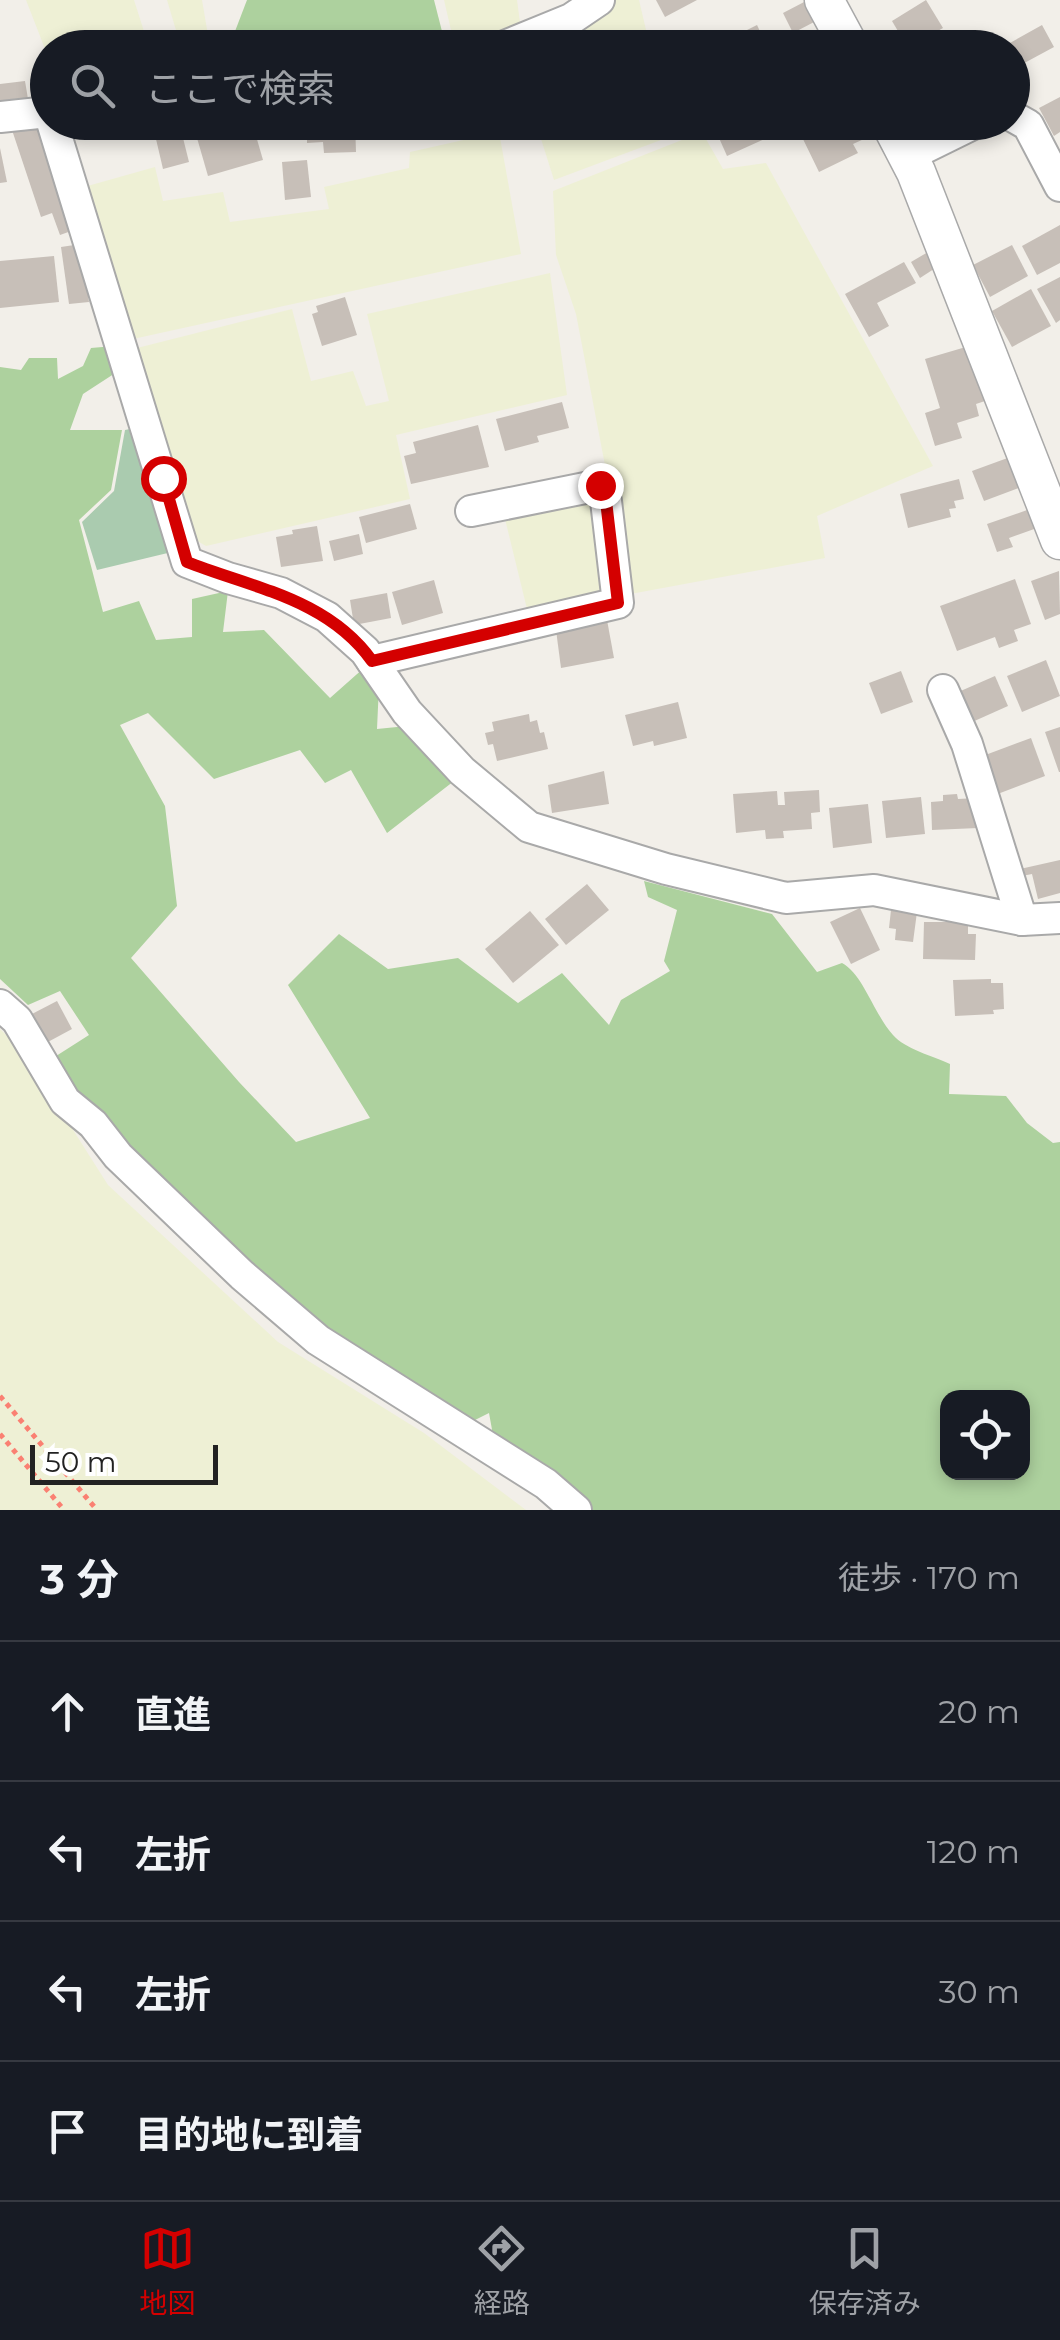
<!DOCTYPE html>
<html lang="ja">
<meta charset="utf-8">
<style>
body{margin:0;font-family:Montserrat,"Noto Sans JP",sans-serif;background:#242831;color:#f1f3f6}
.controls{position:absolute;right:30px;bottom:30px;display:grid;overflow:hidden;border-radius:20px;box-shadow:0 5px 15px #0003}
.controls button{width:90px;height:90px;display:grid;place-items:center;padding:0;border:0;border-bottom:2px solid #363941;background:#171b24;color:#f1f3f6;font:50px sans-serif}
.scale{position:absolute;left:30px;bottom:25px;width:188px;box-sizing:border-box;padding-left:10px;border:5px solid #222;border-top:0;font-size:28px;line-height:35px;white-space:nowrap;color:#222;-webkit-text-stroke:8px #fff;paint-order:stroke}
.stop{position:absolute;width:30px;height:30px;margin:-22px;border:8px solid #d40000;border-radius:50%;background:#fff}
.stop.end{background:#d40000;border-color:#fff;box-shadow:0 2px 10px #0008}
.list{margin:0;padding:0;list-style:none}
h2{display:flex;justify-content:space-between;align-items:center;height:130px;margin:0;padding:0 40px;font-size:42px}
h2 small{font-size:32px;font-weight:400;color:#9ea1a6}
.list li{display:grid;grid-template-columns:65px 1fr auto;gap:30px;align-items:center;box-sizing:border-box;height:140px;padding:0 40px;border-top:2px solid #363941}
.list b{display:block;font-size:38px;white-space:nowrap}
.list em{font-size:32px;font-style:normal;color:#9ea1a6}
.icon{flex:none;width:55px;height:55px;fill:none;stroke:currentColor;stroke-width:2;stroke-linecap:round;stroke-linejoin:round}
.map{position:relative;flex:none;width:1060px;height:1510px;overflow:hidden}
.search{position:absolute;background:#171b24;box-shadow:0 5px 15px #0003;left:30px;right:30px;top:30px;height:110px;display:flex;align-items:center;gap:25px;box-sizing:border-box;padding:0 35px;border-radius:55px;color:#9ea1a6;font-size:38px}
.sheet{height:690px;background:#171b24}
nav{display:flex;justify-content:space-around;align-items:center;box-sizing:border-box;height:140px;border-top:2px solid #363941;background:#171b24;font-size:28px;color:#9ea1a6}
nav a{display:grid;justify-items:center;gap:5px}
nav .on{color:#d40000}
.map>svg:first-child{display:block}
</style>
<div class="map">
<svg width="1060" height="1510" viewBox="0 0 1060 1510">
<rect width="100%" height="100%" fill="#f2efe9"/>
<g fill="#eef0d5">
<path d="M26 0H134L149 47 48 48 47 54Z"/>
<path d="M167 0H202L210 47H181Z"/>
<path d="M444 0H517L521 30 476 47H455Z"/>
<path d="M613 0H639L650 47 536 48Z"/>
<path d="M700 122 701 125 554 180 536 123Z"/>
<path d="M499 132 521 254 133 339 84 187 155 167 163 201 223 192 230 222 329 209 324 187 409 168 410 152Z"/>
<path d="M702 132 723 169 766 163 933 466 817 516 825 558 528 613 505 519 609 486 576 314 556 255 553 191Z"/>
<path d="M550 273 567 395 396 435 410 499 206 546 192 538 133 349 292 309 311 381 353 371 366 406 389 401 367 314Z"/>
<path d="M0 1029 23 1051 108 1185 278 1342 424 1433 526 1510H0Z"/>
</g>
<g fill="#add19e" fill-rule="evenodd">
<path d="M247 0H434L446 47H229Z"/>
<path d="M114 346 123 368 83 394 70 430H122L111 490 79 520 103 612 139 601 156 640 192 637V599L228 591 223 632 264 630 330 698 365 667 379 685 377 729 407 726 454 781 387 833 351 770 325 783 300 750 214 779 148 713 120 725 165 806 177 906 131 958 239 1082 296 1142 370 1118 288 985 339 934 388 969 458 958 518 1003 562 973 609 1025 621 1000 670 971 664 961 677 910 648 897 644 881 772 914 817 972 842 963C863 974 874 1014 893 1035 905 1049 933 1056 950 1064L949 1094 1006 1096 1027 1123 1053 1143 1060 1142V1510H585L495 1446 489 1413 463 1426 321 1337 74 1099 53 1058 89 1035 60 991 28 1005 0 979V367L21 370 29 358H57L58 379 83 366 91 348ZM948 1398H1022V1472H948Z"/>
</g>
<path fill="#aacbaf" d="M135 428 176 551 97 570 82 522 114 491 125 430Z"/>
<g fill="#c7bfb8">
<path d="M656 0H697L665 17Z"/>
<path d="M926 0 943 28 908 48 892 21Z"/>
<path d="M806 1 816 21 793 33 783 13Z"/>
<path d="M757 25 768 48H711Z"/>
<path d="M1042 25 1054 47 1015 68 1012 48H1001Z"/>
<path d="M25 81 29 105 0 109V84Z"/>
<path d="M1060 97V132L1054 136 1039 108Z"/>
<path d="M37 121 74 230 60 235 52 213 41 217 12 130Z"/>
<path d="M152 122H179L189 162 163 169Z"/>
<path d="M252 122 263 160 208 176 197 138Z"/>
<path d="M300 122H355L356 152 324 153 323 142 307 143V127H300Z"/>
<path d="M712 122H765L771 136 727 156Z"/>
<path d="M830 122H856L864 139 853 144 858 153 819 172 802 137Z"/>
<path d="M0 148 7 182 0 183Z"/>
<path d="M307 160 311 197 285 200 282 162Z"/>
<path d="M1060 225V263L1037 275 1022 246Z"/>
<path d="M81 244 89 302 69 304 61 247Z"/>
<path d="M1012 245 1028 276 990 297 973 265Z"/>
<path d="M928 252 937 267 920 278 911 262Z"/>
<path d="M54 256 59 302 0 308V261Z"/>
<path d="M904 262 916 283 877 303 889 326 869 337 845 294Z"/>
<path d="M1060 277V320L1056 323 1037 289Z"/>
<path d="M1031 289 1051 326 1012 347 992 311Z"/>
<path d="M345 297 357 335 322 346 312 314 318 312 316 306Z"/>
<path d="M976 344 988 400 976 404 979 416 957 423 962 438 935 446 925 413 940 408 925 359Z"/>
<path d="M562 402 569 428 537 436 539 442 505 451 496 419Z"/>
<path d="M478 425 489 467 411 484 404 456 416 453 413 442Z"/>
<path d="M1013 456 1024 486 984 501 972 471Z"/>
<path d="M959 479 964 499 954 501 956 508 949 509 951 517 908 528 900 494Z"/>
<path d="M410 504 417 529 366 543 359 517Z"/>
<path d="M1030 509 1037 528 1009 538 1013 547 997 552 987 524Z"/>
<path d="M317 526 323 561 281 567 276 537 293 534 292 530Z"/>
<path d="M359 534 363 554 334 561 329 541Z"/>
<path d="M1059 571 1060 614 1045 620 1031 581Z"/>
<path d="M1015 579 1031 624 1014 630 1018 641 999 648 995 637 957 651 940 606Z"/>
<path d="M434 580 443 613 402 625 392 592Z"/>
<path d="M387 593 391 618 354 625 350 600Z"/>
<path d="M607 620 614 658 561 668 556 630Z"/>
<path d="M1046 660 1060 696 1022 712 1007 676Z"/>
<path d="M901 671 913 702 881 714 869 683Z"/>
<path d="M995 676 1008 706 970 723 956 693Z"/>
<path d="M678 702 687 738 654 746 653 741 633 746 625 715Z"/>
<path d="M529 714 530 722 537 720 540 733 544 732 548 749 497 761 493 744 488 745 485 733 494 731 492 722Z"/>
<path d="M1060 727V772H1059L1045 732Z"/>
<path d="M1031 738 1045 776 995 795 980 757Z"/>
<path d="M604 771 609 804 552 813 548 785Z"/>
<path d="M819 790 820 812 811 813 812 829 783 831 784 838 766 839 765 830 736 833 733 794 777 791 778 805H785L784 792Z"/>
<path d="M957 794 958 799 977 798 978 828 932 830 931 802 943 801V795Z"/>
<path d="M921 797 925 834 886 838 882 801Z"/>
<path d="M868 804 872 843 833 848 829 808Z"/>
<path d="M1060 860V893L1038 899 1032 874 1022 876 1020 869Z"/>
<path d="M587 884 609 910 566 945 545 919Z"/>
<path d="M860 908 880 950 851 964 830 922Z"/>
<path d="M891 910 917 912 913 942 895 940 896 929 889 928Z"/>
<path d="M530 911 559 945 513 983 485 949Z"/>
<path d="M924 922H968V934H976L975 960 923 959Z"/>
<path d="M991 979V983H1003L1004 1009 993 1010 994 1014 955 1016 953 980Z"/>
<path d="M57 1001 72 1029 46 1043 30 1015Z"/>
</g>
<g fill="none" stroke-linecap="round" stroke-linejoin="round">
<defs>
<g id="minor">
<path d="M500 48 571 19 599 0"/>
<path d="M1012 116 1028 125 1060 186"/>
<path d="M0 117 48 112"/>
<path d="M52 122 187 562 228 578 281 593 327 617 365 651 407 712 462 771 529 827 666 869 786 898 874 890 1022 920 1060 918"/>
<path d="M908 156 977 122"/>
<path d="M372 661 618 603 606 501 600 485 471 511"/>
<path d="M943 690 967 744 1022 920"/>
<path d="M0 1005 17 1020 65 1101 93 1124 118 1156 242 1275 318 1340 546 1484 576 1510"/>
</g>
<g id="tertiary">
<path d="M824 0 850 48"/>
<path d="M890 122 916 172 1060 540"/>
</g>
</defs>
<use href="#minor" stroke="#a9a9a9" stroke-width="34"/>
<use href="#tertiary" stroke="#a9a9a9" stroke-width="41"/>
<g stroke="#fa8072" stroke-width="5" stroke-dasharray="5 5" stroke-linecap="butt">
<path d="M0 1396 97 1510"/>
<path d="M0 1434 64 1510"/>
</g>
<use href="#minor" stroke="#fff" stroke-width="30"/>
<use href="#tertiary" stroke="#fff" stroke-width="38"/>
</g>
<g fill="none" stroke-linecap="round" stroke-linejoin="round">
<path stroke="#d40000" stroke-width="12" d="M163 478 187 562C253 588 328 599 372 661L618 603 606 501 600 485"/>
</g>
</svg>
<div class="controls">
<button><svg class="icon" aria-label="locate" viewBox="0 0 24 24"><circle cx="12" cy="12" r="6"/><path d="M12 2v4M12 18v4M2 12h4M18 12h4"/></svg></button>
</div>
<div class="scale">50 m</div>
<div class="stop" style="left:163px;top:478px"></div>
<div class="stop end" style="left:600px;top:485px"></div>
<div class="search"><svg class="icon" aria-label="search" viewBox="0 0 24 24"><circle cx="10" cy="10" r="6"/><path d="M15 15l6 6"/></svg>ここで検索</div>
</div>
<section class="sheet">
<h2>3 分<small>徒歩 · 170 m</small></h2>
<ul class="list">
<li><svg class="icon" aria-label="ahead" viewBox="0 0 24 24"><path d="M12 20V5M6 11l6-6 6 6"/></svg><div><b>直進</b></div><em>20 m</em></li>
<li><svg class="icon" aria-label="left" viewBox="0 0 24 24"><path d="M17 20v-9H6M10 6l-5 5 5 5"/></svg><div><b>左折</b></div><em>120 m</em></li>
<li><svg class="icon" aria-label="left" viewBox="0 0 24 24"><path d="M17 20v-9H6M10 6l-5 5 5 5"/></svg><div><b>左折</b></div><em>30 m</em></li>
<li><svg class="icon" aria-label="arrive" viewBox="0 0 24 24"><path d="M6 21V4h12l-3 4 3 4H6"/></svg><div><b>目的地に到着</b></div></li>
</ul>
</section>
<nav>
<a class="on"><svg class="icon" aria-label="map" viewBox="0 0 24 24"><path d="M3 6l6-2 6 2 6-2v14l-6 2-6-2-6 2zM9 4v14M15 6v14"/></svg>地図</a>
<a><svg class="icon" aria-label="directions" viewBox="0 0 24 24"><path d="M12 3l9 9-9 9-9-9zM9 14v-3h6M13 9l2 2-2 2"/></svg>経路</a>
<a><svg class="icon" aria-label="saved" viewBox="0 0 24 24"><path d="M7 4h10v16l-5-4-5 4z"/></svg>保存済み</a>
</nav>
